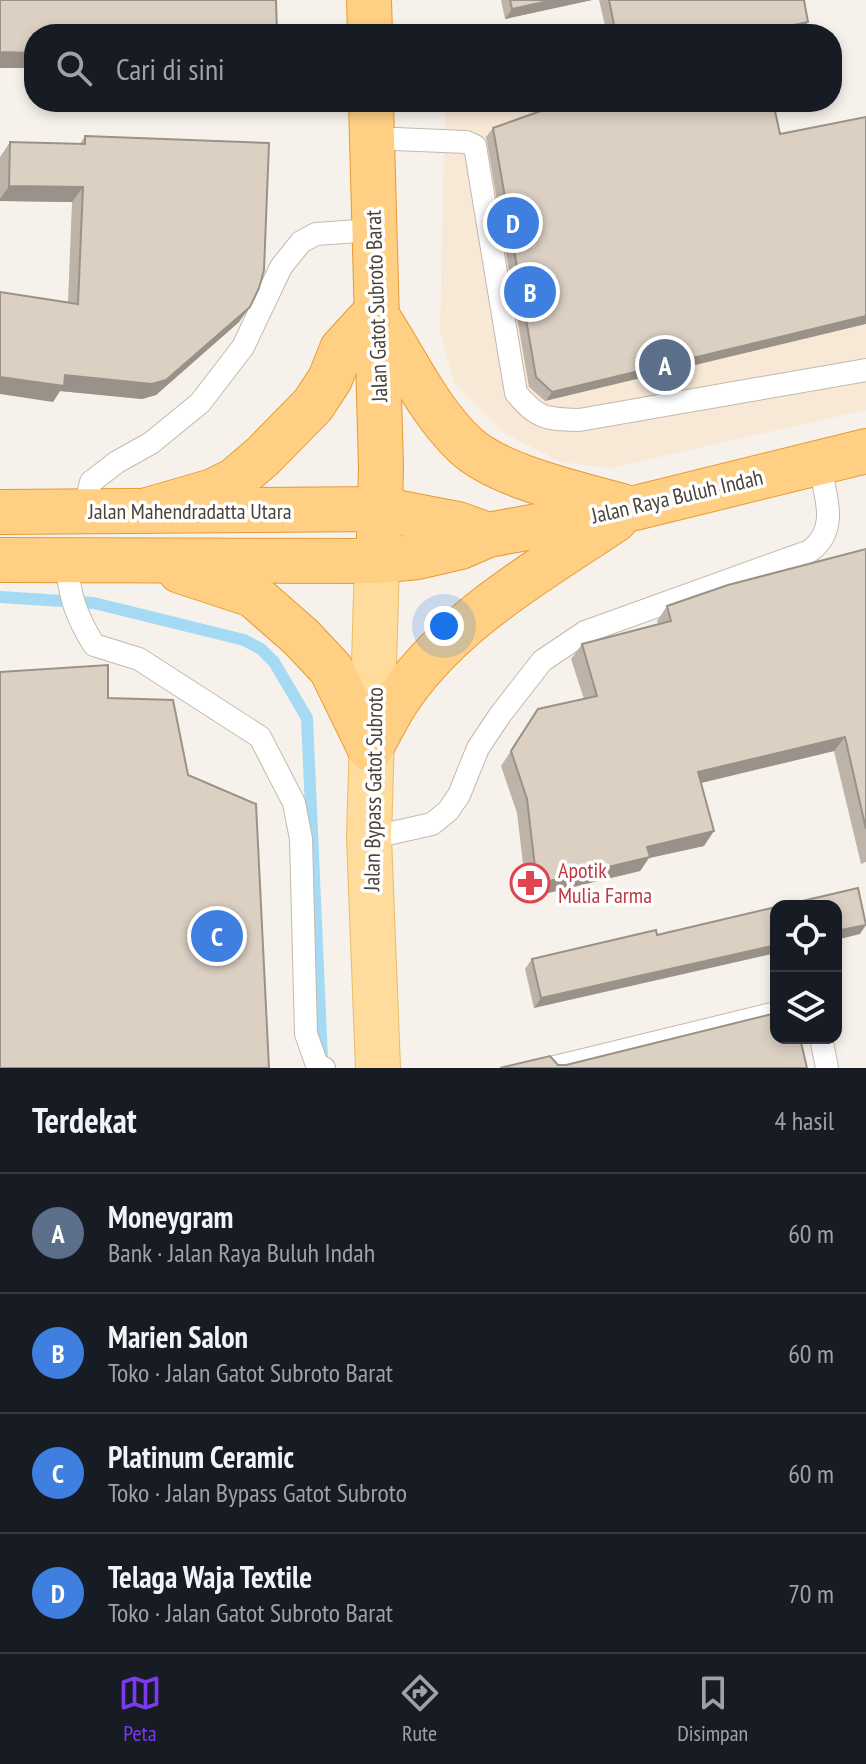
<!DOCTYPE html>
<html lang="id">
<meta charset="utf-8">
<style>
body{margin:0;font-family:"PT Sans Narrow",sans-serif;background:#242831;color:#f1f3f6}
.controls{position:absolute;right:24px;bottom:24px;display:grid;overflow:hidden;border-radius:16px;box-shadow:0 4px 12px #0003}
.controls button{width:72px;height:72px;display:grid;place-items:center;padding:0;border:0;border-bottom:2px solid #363941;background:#171b24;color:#f1f3f6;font:40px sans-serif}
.you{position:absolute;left:444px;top:626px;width:28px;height:28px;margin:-20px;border:6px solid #fff;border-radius:50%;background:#1a73e8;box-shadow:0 0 0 12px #1a73e833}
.badge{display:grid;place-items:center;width:52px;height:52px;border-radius:50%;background:#7c3aed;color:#fff;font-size:26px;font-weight:700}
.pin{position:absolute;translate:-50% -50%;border:4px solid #fff;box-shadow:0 2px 8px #0006}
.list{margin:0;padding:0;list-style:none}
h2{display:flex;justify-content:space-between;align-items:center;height:104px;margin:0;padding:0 32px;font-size:34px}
h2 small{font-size:26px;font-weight:400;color:#9ea1a6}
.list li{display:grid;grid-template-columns:52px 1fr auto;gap:24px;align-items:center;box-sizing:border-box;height:120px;padding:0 32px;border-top:2px solid #363941}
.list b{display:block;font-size:30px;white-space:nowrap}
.list p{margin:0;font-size:26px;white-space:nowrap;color:#9ea1a6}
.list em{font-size:26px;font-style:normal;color:#9ea1a6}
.icon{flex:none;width:44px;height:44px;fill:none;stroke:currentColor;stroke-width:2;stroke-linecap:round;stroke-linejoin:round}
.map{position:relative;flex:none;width:866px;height:1068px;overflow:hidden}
.search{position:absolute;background:#171b24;box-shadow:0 4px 12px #0003;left:24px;right:24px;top:24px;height:88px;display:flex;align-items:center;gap:20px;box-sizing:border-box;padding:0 28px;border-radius:32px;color:#9ea1a6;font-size:30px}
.sheet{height:584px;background:#171b24}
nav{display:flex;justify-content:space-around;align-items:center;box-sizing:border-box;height:112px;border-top:2px solid #363941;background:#171b24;font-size:22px;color:#9ea1a6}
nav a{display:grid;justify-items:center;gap:4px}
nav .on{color:#7c3aed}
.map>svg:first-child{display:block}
</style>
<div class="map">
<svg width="866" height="1068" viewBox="0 0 866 1068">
<rect width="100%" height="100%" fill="#f6f2eb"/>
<path fill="#f8e8d6" d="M469 102H589L773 144 866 248V410L610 468 561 462 504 433 454 383 440 331 445 107Z"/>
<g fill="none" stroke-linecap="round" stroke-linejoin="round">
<path stroke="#a5daf5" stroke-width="12" d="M0 597 94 603 244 640 261 649 274 662 307 718 322 1059"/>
<defs>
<g id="service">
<path d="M372 138 466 142 475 146 516 393C537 419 546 419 579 420L866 370"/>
<path d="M84 511 91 482 117 462 151 443 200 403 243 347 281 267 301 242 316 234 372 230"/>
<path d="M67 560C68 593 76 616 94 645L139 659 260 737 294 803 301 839 306 1034 317 1065 324 1068"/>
<path d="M369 838 432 824 448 811 459 795 478 748 500 715 542 661 585 632 810 551C840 529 825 495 819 463"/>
<path d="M821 1038 827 1068"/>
<path d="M551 1068 776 1013"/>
</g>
<path id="primary" d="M377 561 369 838 378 1068"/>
<g id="trunk">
<path d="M369 0 370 34"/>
<path d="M371 102 381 468 379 539"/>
<path d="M144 511 213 491 235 480 263 456 313 405 330 379 342 349 375 313C404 356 427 409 465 445 499 477 580 494 625 507"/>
<path d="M0 512 380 509 458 524 488 535"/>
<path d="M0 560 377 561 417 557 460 547 488 535 631 509 866 451"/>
<path d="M180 571 253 595 301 637 331 669 370 749"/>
<path d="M370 749C380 732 389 712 401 695 455 618 539 571 615 520"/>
</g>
</defs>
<use href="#service" stroke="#c3b9ad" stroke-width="24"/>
<use href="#primary" stroke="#ecba64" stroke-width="46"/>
<use href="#trunk" stroke="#e79934" stroke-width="46"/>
<use href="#service" stroke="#fff" stroke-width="22"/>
<use href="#primary" stroke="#ffdc9b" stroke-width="44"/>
<use href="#trunk" stroke="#ffd084" stroke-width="44"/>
</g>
<g fill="#bdb3a8">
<path d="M501 0H592L505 19Z"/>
<path d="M599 0H804L801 32 789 34H607Z"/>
<path d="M773 102 545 401 529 387 486 137 493 128Z"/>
<path d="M85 136 239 322 156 395 142 399 60 391 53 402 68 303 72 202 0 201V157L10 142 80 144Z"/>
<path d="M866 549V862L861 864 834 751 701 783 704 846 649 858 640 871 527 898 517 813 501 766 538 709 584 699 571 659 582 644 658 624 657 621 667 606Z"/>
<path d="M657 935 534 1008 525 969 532 959Z"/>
</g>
<g fill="#9a9288">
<path d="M553 0H592L505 19 512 9Z"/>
<path d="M808 22 801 32 790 34H779L784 27Z"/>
<path d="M0 52 34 53V68H0Z"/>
<path d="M9 186 83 187 72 202 0 201V199Z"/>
<path d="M250 307 239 322 156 395 142 399 60 391 53 402 0 394V377L65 375Z"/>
<path d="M866 316V324L545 401 552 392Z"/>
<path d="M845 737 834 751 688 786 698 772Z"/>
<path d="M714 831 704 846 649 858 640 871 527 898 537 884 647 847Z"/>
<path d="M866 925 860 934 836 940V931Z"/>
<path d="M776 945V953L534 1008 541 998Z"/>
</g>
<g fill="#dcd0c3" stroke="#9a9288" stroke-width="2">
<path d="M0 0H276L277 34H34V53L0 52Z"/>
<path d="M510 0H553L512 9Z"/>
<path d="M609 0H804L808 22 784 27 786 34H616Z"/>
<path d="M566 102H773L780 134 866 117V316L552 392 536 377 493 128Z"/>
<path d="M85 136 269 143 264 270 259 288 250 307 166 380 152 384 65 375 64 386 0 377V292L78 304 83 187 9 186 10 142 85 144Z"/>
<path d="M866 549V829L845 737 698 772 714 831 647 847 650 857 537 884 527 799 511 751 538 709 597 696 582 644 671 621 667 606 728 585Z"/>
<path d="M108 665V698L173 700 188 775 256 804 269 1068H0V672Z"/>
<path d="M858 888 866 925 836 931V906H781Z"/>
<path d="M776 907V945L541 998 532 959 656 930 657 935Z"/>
<path d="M776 1013V1038H800L807 1068H500L550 1056 558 1065H566Z"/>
</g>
<defs>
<symbol id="pharmacy-ring" viewBox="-11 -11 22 22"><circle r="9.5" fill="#fff" stroke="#e0444e" stroke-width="1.5"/><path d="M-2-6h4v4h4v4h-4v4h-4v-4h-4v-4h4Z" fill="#e0444e"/></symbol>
</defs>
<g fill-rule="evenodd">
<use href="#pharmacy-ring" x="508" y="861" width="44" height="44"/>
</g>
<g text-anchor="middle" stroke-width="7" stroke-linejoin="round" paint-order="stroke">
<g font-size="22" fill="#4b4338" stroke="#fff">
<text transform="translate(376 306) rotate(-92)" y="8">Jalan Gatot Subroto Barat</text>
<text transform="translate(677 496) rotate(-13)" y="8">Jalan Raya Buluh Indah</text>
<text x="190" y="519">Jalan Mahendradatta Utara</text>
<text transform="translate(373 789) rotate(-89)" y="8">Jalan Bypass Gatot Subroto</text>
</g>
<g font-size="22" fill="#be3a42" stroke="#fff" text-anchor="start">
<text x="558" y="878">Apotik<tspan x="558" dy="25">Mulia Farma</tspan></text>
</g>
</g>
</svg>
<div class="controls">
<button><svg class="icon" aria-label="locate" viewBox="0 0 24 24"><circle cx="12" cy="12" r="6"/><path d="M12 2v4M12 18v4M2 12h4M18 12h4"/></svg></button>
<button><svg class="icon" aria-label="layers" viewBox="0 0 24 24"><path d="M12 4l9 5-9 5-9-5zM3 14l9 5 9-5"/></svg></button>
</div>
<div class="you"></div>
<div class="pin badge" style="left:665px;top:365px;background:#5c6f8a">A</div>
<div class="pin badge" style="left:530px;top:292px;background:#3f7fe0">B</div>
<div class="pin badge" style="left:217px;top:936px;background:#3f7fe0">C</div>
<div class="pin badge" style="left:513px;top:223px;background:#3f7fe0">D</div>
<div class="search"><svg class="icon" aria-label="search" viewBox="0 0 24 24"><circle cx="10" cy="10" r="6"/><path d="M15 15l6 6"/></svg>Cari di sini</div>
</div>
<section class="sheet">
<h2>Terdekat<small>4 hasil</small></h2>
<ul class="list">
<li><span class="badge" style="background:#5c6f8a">A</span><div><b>Moneygram</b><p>Bank · Jalan Raya Buluh Indah</p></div><em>60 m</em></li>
<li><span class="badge" style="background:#3f7fe0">B</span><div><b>Marien Salon</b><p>Toko · Jalan Gatot Subroto Barat</p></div><em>60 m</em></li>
<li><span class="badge" style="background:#3f7fe0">C</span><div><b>Platinum Ceramic</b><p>Toko · Jalan Bypass Gatot Subroto</p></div><em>60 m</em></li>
<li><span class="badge" style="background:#3f7fe0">D</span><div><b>Telaga Waja Textile</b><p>Toko · Jalan Gatot Subroto Barat</p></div><em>70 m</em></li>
</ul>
</section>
<nav>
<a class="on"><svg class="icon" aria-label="map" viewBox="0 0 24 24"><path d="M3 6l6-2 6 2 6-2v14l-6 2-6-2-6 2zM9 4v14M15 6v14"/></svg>Peta</a>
<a><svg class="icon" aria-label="directions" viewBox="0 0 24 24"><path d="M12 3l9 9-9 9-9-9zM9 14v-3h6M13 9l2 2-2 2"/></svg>Rute</a>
<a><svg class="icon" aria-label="saved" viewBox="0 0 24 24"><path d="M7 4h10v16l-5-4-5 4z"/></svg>Disimpan</a>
</nav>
